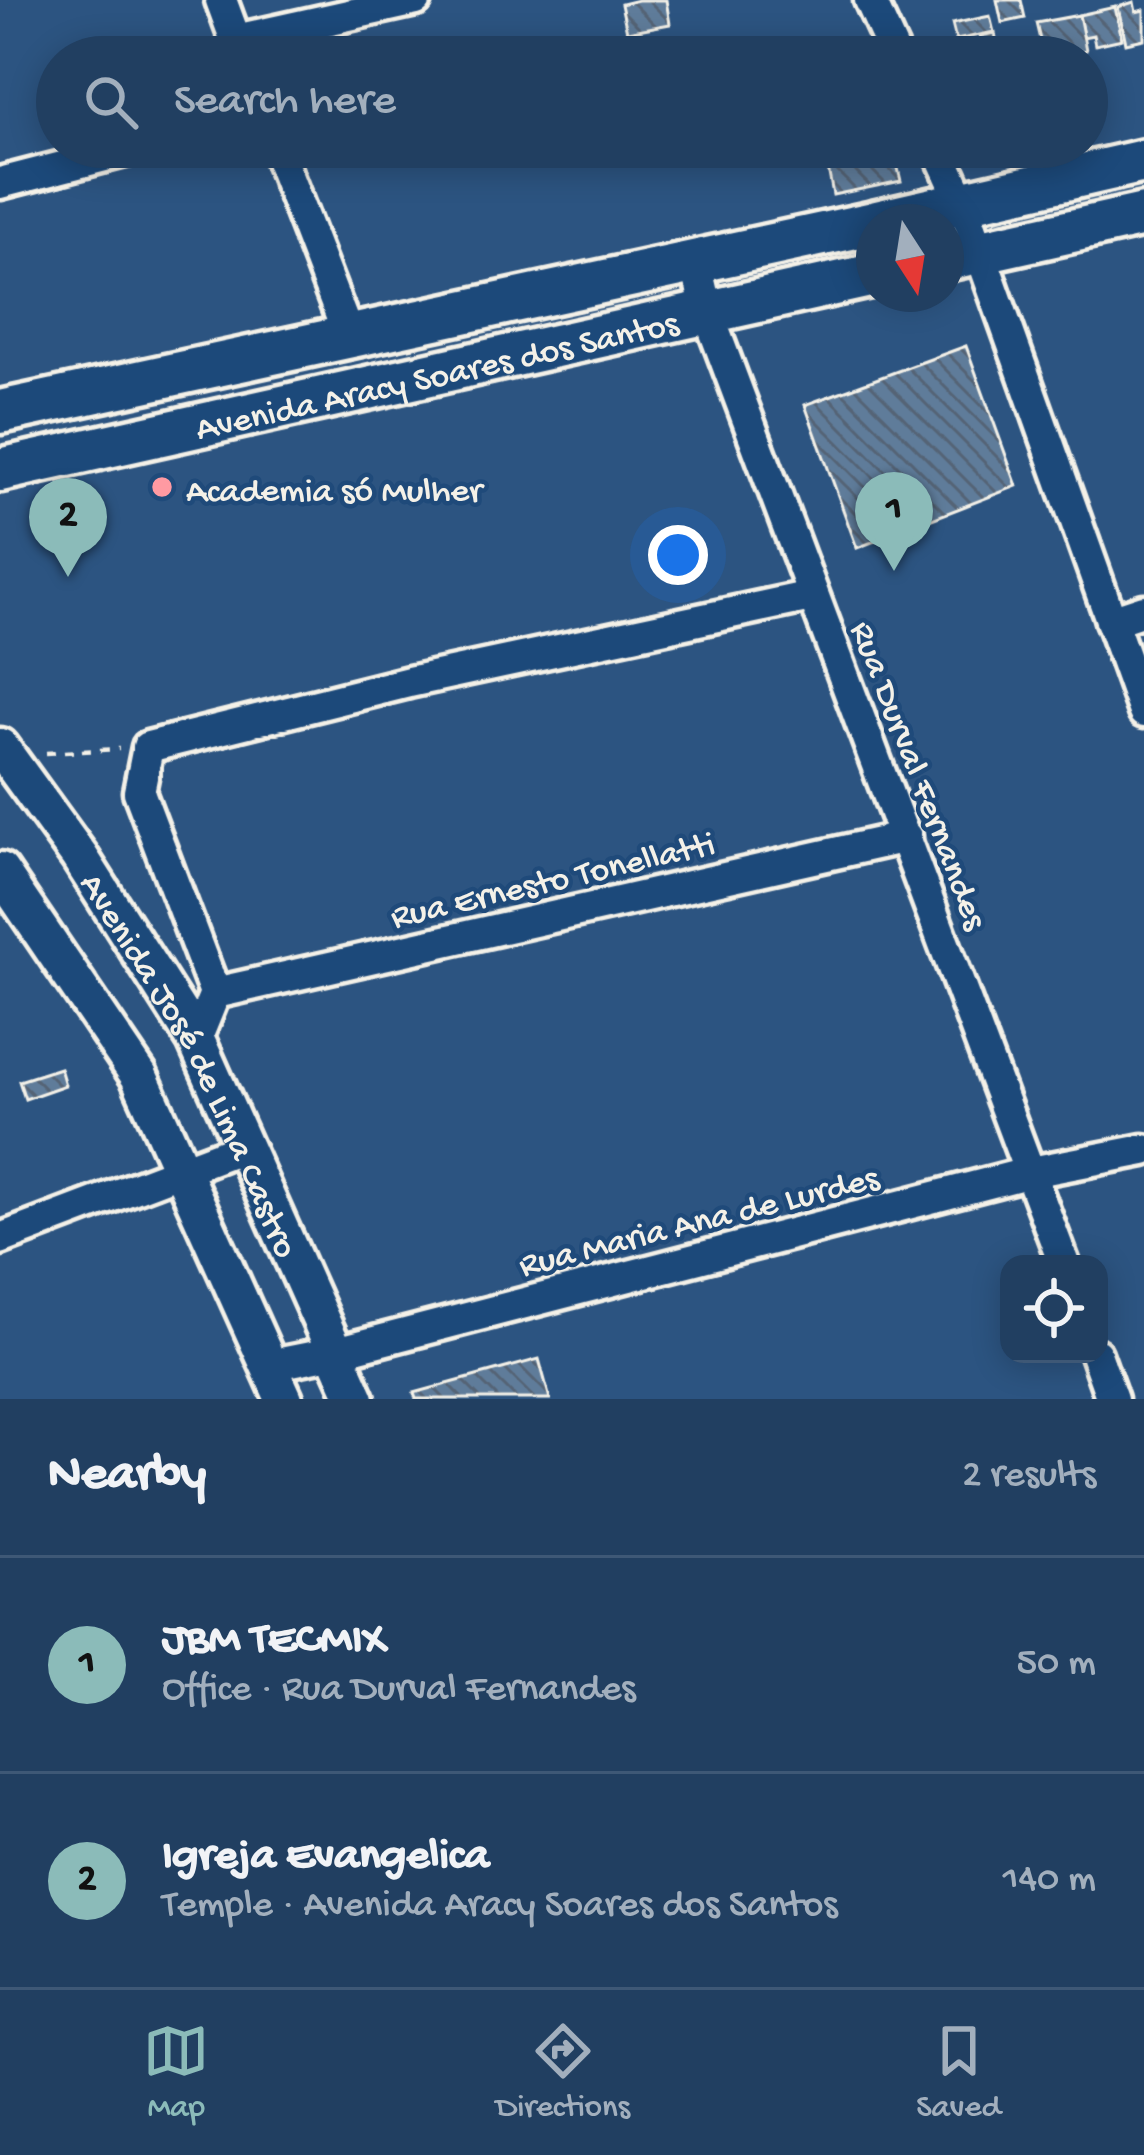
<!DOCTYPE html>
<meta charset="utf-8">
<style>
body{margin:0;font-family:"Gochi Hand",sans-serif;background:#2d4a6a;color:#f1f3f6}
.controls{position:absolute;right:36px;bottom:36px;display:grid;overflow:hidden;border-radius:24px;box-shadow:0 6px 30px #0003}
.controls button{width:108px;height:108px;display:grid;place-items:center;padding:0;border:0;border-bottom:3px solid #3e5876;background:#213f61;color:#f1f3f6;font:60px sans-serif}
.compass{position:absolute;left:856px;top:204px;width:108px;height:108px;border-radius:50%;background:#213f61;box-shadow:0 6px 30px #0003;rotate:168deg}
.you{position:absolute;left:678px;top:555px;width:42px;height:42px;margin:-30px;border:9px solid #fff;border-radius:50%;background:#1a73e8;box-shadow:0 0 0 18px #1a73e833}
.badge{display:grid;place-items:center;width:78px;height:78px;border-radius:50%;background:#8bbbb9;color:#111;font-size:39px;font-weight:700}
.pin{position:absolute;translate:-50% -99px;filter:drop-shadow(0 3px 6px #0008)}
.pin::after{content:'';position:absolute;top:63px;width:42px;height:36px;background:inherit;clip-path:polygon(0 0,100% 0,50% 100%)}
.list{margin:0;padding:0;list-style:none}
h2{display:flex;justify-content:space-between;align-items:center;height:156px;margin:0;padding:0 48px;font-size:51px}
h2 small{font-size:39px;font-weight:400;color:#a2afbd}
.list li{display:grid;grid-template-columns:78px 1fr auto;gap:36px;align-items:center;box-sizing:border-box;height:216px;padding:0 48px;border-top:3px solid #3e5876}
.list b{display:block;font-size:45px;white-space:nowrap}
.list p{margin:0;font-size:39px;white-space:nowrap;color:#a2afbd}
.list em{font-size:39px;font-style:normal;color:#a2afbd}
.icon{flex:none;width:66px;height:66px;fill:none;stroke:currentColor;stroke-width:2;stroke-linecap:round;stroke-linejoin:round}
.map{position:relative;flex:none;width:1144px;height:1399px;overflow:hidden}
.search{position:absolute;background:#213f61;box-shadow:0 6px 30px #0003;left:36px;right:36px;top:36px;height:132px;display:flex;align-items:center;gap:30px;box-sizing:border-box;padding:0 42px;border-radius:66px;color:#a2afbd;font-size:45px}
.sheet{height:588px;background:#213f61}
nav{display:flex;justify-content:space-around;align-items:center;box-sizing:border-box;height:168px;border-top:3px solid #3e5876;background:#213f61;font-size:33px;color:#a2afbd}
nav a{display:grid;justify-items:center;gap:6px}
nav .on{color:#8bbbb9}
.map>svg:first-child{display:block}
</style>
<div class="map">
<svg width="1144" height="1399" viewBox="0 0 1144 1399">
<defs>
<pattern id="building-back-hatch" width="6" height="6" patternUnits="userSpaceOnUse" patternTransform="scale(3)"><rect width="6" height="6" fill="#5e7b9a"/><path d="M-1 5l2 2M0 0l6 6M5-1l2 2" fill="none" stroke="#556474"/></pattern>
</defs>
<rect width="100%" height="100%" fill="#2c5481"/>
<filter id="ink" filterUnits="userSpaceOnUse"><feTurbulence type="fractalNoise" baseFrequency=".00833" numOctaves="2"/><feDisplacementMap in="SourceGraphic" scale="24" xChannelSelector="R" yChannelSelector="G"/><feConvolveMatrix kernelMatrix="1 2 1 2 8 2 1 2 1" color-interpolation-filters="sRGB"/></filter>
<g filter="url(#ink)">
<g fill="url(#building-back-hatch)" stroke="#f4f1e8" stroke-width="3">
<path d="M638 0H666L670 24 627 32 621 4Z"/>
<path d="M997 0H1021L1025 18 1002 23Z"/>
<path d="M1134 2 1136 12 1144 10V39L1126 43 1118 7Z"/>
<path d="M1115 7 1122 39 1095 45 1093 35 1083 37 1079 15Z"/>
<path d="M1079 15 1086 50 1044 57 1036 23Z"/>
<path d="M990 16 994 32 956 40 952 24Z"/>
<path d="M995 33 1000 57H985L980 36Z"/>
<path d="M824 147H893L901 181 833 195Z"/>
<path d="M966 346 1017 486 857 548 805 405Z"/>
<path d="M60 1068 65 1085 25 1099 19 1081Z"/>
<path d="M539 1359 550 1399H416L414 1393Z"/>
</g>
<g fill="none" stroke-linecap="round" stroke-linejoin="round">
<defs>
<g id="minor">
<path d="M221 0 242 57"/>
<path d="M870 0 896 57"/>
<path d="M236 40 416 0"/>
<path d="M276 147 349 337"/>
<path d="M937 147 962 202 1144 712"/>
<path d="M0 183 140 147"/>
<path d="M696 264 707 311 1064 1264"/>
<path d="M1111 621 1144 610"/>
<path d="M215 993 906 837"/>
<path d="M196 1040 215 993 139 792 148 747 409 682 811 596"/>
<path d="M0 1239 245 1146"/>
<path d="M1096 1354 1112 1399"/>
<path d="M271 1365 336 1352 1031 1172 1144 1150"/>
</g>
<g id="tertiary">
<path id="s1" d="M0 747 79 856 196 1040 356 1399"/>
<path d="M0 871 139 1076 284 1399"/>
</g>
<g id="secondary">
<path d="M877 222 1144 161"/>
<path d="M946 259 1144 215"/>
<path d="M0 412 874 223"/>
<path id="s2" d="M0 470 874 275"/>
</g>
</defs>
<use href="#minor" stroke="#f4f1e8" stroke-width="39"/>
<use href="#tertiary" stroke="#f4f1e8" stroke-width="45"/>
<use href="#secondary" stroke="#f4f1e8" stroke-width="51"/>
<path stroke="#f4f1e8" stroke-width="4.5" stroke-dasharray="9 9" stroke-linecap="butt" d="M46 753 119 749"/>
<use href="#minor" stroke="#1f4a7a" stroke-width="30"/>
<use href="#tertiary" stroke="#1f4a7a" stroke-width="36"/>
<use href="#secondary" stroke="#1f4a7a" stroke-width="42"/>
</g>
</g>
<circle fill="#ff9aa2" stroke="#1f4a7a" stroke-width="4.5" cx="162" cy="487" r="12"/>
<g text-anchor="middle" stroke-width="9" stroke-linejoin="round" paint-order="stroke">
<g font-size="36" fill="#f4f1e8" stroke="#1f4a7a">
<text dy="13" stroke="none"><textPath href="#s2" startOffset="447">Avenida Aracy Soares dos Santos</textPath></text>
<text transform="translate(922 774) rotate(69)" y="13">Rua Durval Fernandes</text>
<text transform="translate(552 877) rotate(-13)" y="13">Rua Ernesto Tonellatti</text>
<text dy="13" stroke="none"><textPath href="#s1" startOffset="372">Avenida José de Lima Castro</textPath></text>
<text transform="translate(698 1218) rotate(-14)" y="13">Rua Maria Ana de Lurdes</text>
</g>
<g font-size="36" fill="#f4f1e8" stroke="#1f4a7a" text-anchor="start">
<text x="186" y="500">Academia só Mulher</text>
</g>
</g>
</svg>
<div class="controls">
<button><svg class="icon" aria-label="locate" viewBox="0 0 24 24"><circle cx="12" cy="12" r="6"/><path d="M12 2v4M12 18v4M2 12h4M18 12h4"/></svg></button>
</div>
<svg class="compass" viewBox="-18 -18 36 36"><path d="M0-13l5 13h-10z" fill="#e53935"/><path d="M0 13l5-13h-10z" fill="#a2afbd"/></svg>
<div class="you"></div>
<div class="pin badge" style="left:894px;top:571px">1</div>
<div class="pin badge" style="left:68px;top:577px">2</div>
<div class="search"><svg class="icon" aria-label="search" viewBox="0 0 24 24"><circle cx="10" cy="10" r="6"/><path d="M15 15l6 6"/></svg>Search here</div>
</div>
<section class="sheet">
<h2>Nearby<small>2 results</small></h2>
<ul class="list">
<li><span class="badge">1</span><div><b>JBM TECMIX</b><p>Office · Rua Durval Fernandes</p></div><em>50 m</em></li>
<li><span class="badge">2</span><div><b>Igreja Evangelica</b><p>Temple · Avenida Aracy Soares dos Santos</p></div><em>140 m</em></li>
</ul>
</section>
<nav>
<a class="on"><svg class="icon" aria-label="map" viewBox="0 0 24 24"><path d="M3 6l6-2 6 2 6-2v14l-6 2-6-2-6 2zM9 4v14M15 6v14"/></svg>Map</a>
<a><svg class="icon" aria-label="directions" viewBox="0 0 24 24"><path d="M12 3l9 9-9 9-9-9zM9 14v-3h6M13 9l2 2-2 2"/></svg>Directions</a>
<a><svg class="icon" aria-label="saved" viewBox="0 0 24 24"><path d="M7 4h10v16l-5-4-5 4z"/></svg>Saved</a>
</nav>
